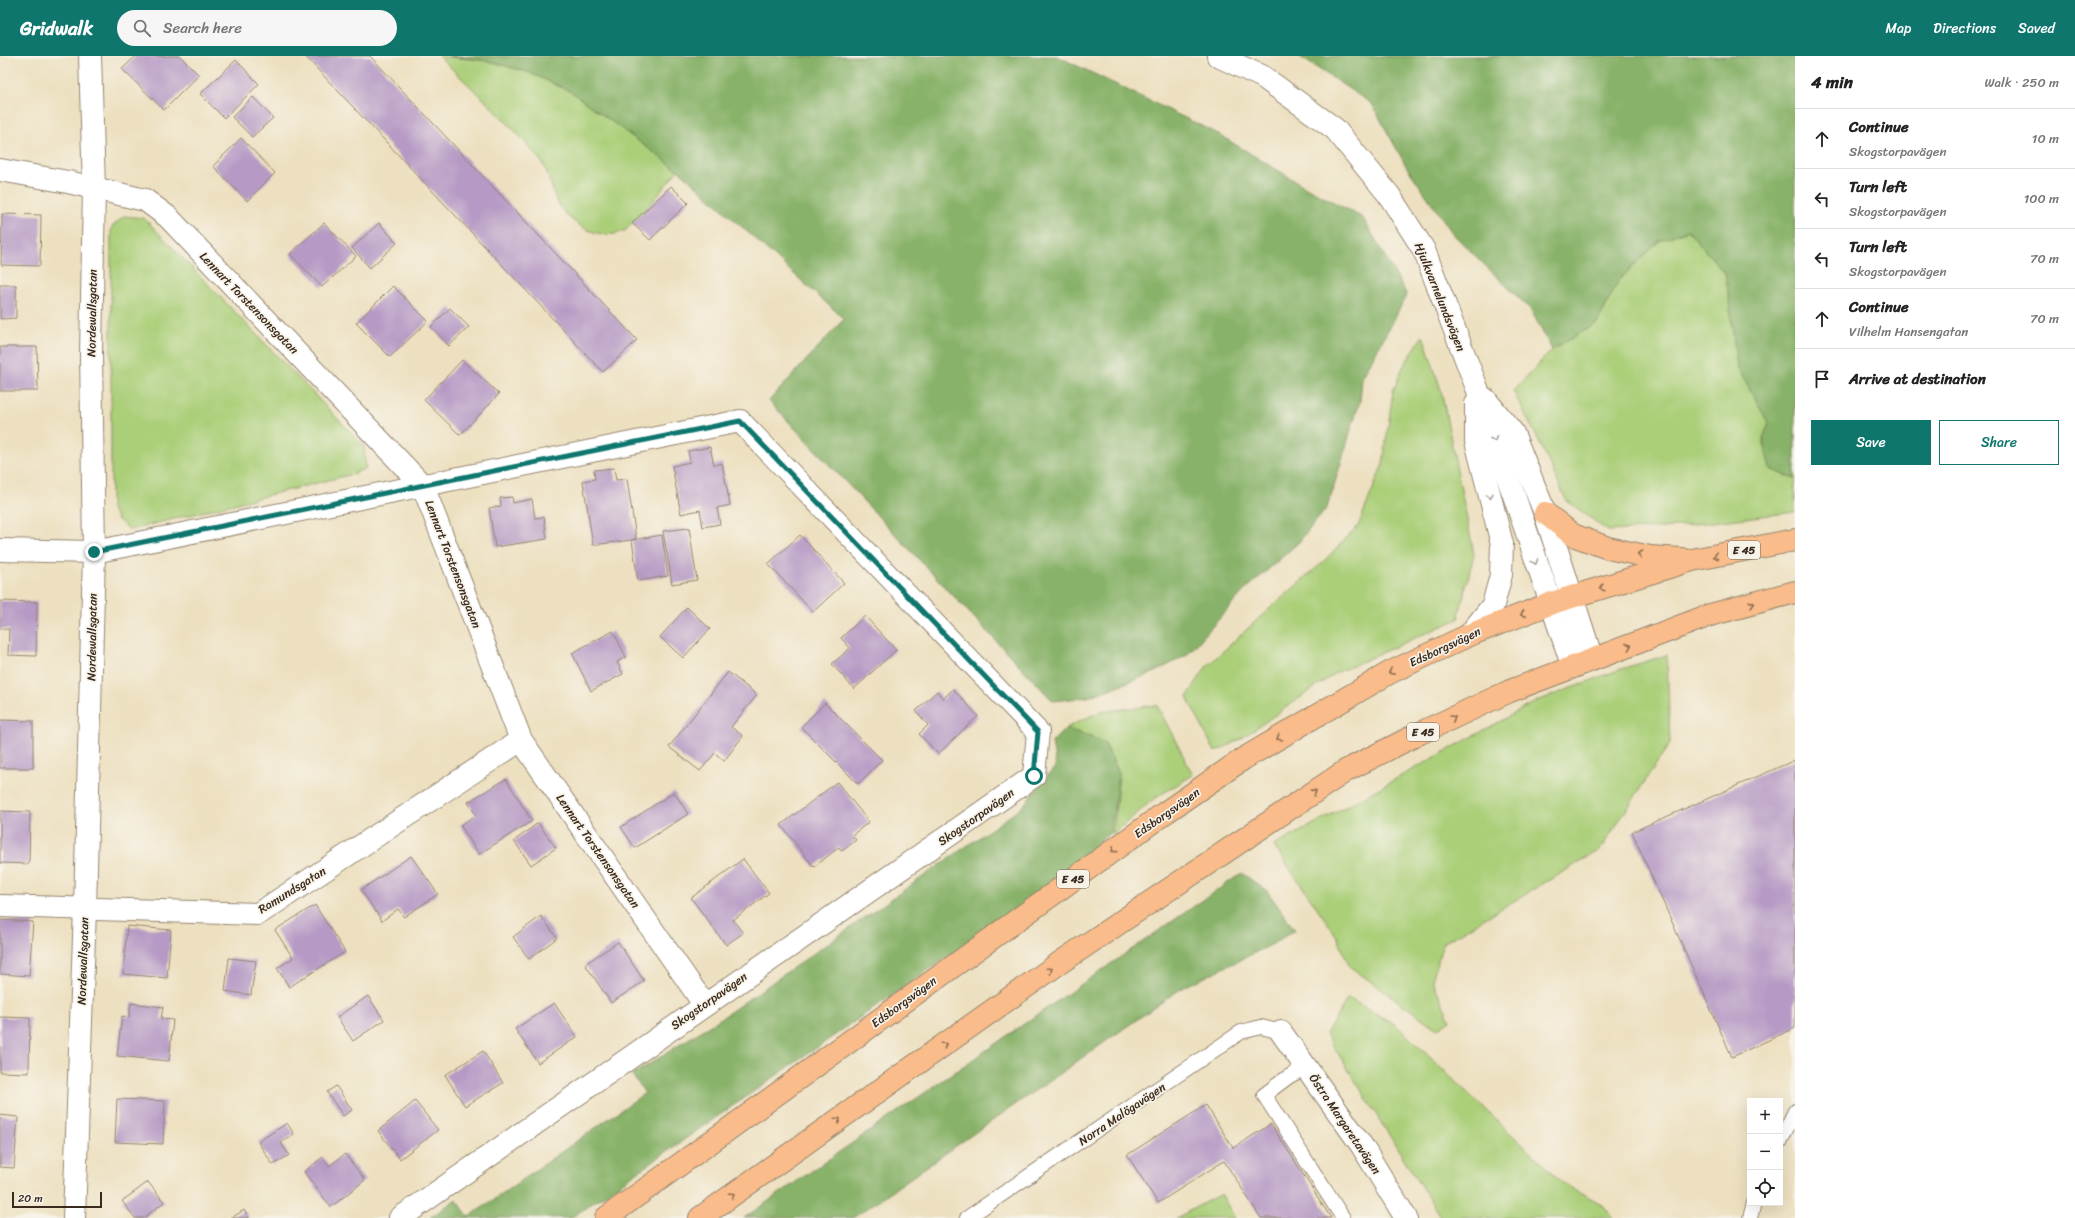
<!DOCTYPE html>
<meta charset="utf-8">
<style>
body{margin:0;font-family:Sriracha,sans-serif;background:#f6f6f6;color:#222}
.controls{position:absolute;right:12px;bottom:12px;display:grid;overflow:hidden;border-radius:0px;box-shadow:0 4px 16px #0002}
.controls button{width:36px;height:36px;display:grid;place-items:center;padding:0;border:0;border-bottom:1px solid #e0e0e0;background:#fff;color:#222;font:20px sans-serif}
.scale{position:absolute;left:12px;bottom:10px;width:90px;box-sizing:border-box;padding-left:4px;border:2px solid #3b2a1e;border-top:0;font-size:11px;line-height:14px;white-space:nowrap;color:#3b2a1e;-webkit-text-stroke:3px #f7f3e8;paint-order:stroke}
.stop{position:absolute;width:12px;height:12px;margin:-9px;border:3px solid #0f766e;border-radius:50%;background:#fff}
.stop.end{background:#0f766e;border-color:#fff;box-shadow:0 1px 4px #0008}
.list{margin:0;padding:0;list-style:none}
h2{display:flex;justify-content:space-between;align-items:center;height:52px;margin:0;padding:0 16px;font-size:17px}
h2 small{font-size:13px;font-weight:400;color:#767676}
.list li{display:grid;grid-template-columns:26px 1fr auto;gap:12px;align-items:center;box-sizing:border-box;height:60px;padding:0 16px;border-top:1px solid #e0e0e0}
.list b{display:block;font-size:15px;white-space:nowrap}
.list p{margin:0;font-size:13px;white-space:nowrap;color:#767676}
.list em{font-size:13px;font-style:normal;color:#767676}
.actions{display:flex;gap:8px;padding:12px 16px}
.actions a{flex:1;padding:9px 0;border:1px solid #0f766e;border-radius:0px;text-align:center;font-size:14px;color:#0f766e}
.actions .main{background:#0f766e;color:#fff}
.icon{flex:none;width:22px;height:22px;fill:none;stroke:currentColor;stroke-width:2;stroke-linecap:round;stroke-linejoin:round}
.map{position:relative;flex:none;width:1795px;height:1162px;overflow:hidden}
header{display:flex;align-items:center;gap:24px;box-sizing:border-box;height:56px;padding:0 20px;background:#0f766e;color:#fff}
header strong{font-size:19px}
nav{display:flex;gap:22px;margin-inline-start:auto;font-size:14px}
.search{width:280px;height:36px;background:#f6f6f6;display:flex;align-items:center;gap:10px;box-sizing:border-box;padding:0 14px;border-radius:22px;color:#767676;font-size:15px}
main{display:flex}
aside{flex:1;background:#fff}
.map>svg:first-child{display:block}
</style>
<header>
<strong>Gridwalk</strong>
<div class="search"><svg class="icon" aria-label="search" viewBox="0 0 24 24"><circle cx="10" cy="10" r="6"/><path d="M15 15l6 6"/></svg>Search here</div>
<nav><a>Map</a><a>Directions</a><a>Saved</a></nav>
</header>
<main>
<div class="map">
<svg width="1795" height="1162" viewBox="0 0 1795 1162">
<rect width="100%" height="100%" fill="#f7f3e8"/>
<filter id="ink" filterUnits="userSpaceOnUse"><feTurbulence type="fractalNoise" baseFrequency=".025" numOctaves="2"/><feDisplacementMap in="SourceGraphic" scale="8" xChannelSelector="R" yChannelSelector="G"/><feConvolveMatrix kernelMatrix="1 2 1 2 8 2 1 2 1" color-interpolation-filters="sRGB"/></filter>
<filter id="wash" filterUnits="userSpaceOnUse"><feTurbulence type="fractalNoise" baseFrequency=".012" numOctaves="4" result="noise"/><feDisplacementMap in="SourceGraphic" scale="16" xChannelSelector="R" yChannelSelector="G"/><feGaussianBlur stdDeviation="0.9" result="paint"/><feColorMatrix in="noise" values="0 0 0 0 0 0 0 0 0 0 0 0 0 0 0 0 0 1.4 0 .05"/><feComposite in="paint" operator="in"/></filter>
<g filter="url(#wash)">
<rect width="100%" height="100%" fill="#ede0c0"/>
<g fill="#abcf79" stroke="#737c4c">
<path d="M439 0 488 5 528 16 570 35 678 114C669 125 634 170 624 175 601 186 571 169 559 149 551 135 550 117 540 104 510 66 473 34 439 0Z"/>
<path d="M124 160 144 162 364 390 366 412 353 418 130 474 118 464 111 452V172Z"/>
<path d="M1688 174 1726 219 1737 311 1769 368 1763 383 1770 413 1795 423V456L1663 472 1608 475 1566 444 1539 385 1513 335 1552 294 1597 267 1619 224 1659 185Z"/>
<path d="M1423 279 1441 334 1474 498 1458 563 1336 617 1239 684 1215 696 1187 641 1206 611 1268 554 1322 507 1358 470 1383 408 1393 335 1403 311Z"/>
<path d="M1667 599 1670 687 1600 794 1443 887 1432 924 1450 964 1437 973 1349 910 1338 882 1274 790 1537 645 1621 613Z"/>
<path d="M1157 649 1193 719 1155 742 1113 778 1119 717 1104 686 1066 672 1099 656Z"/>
<path d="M1348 942 1396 969 1564 1128 1600 1147 1613 1162H1441L1326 978Z"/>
<path d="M1221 1138 1235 1162H1176Z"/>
</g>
<g fill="#88b269" stroke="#626e44">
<path d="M449 0H1057L1218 78 1304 130 1363 162 1407 239 1362 322 1360 345 1327 452 1298 487 1243 536 1187 599 1153 617 1088 641 1053 645 769 345 844 263 682 117 570 35 528 16 488 5Z"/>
<path d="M1299 0H1795V423L1770 413 1763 382 1769 368 1737 311 1726 219 1688 174 1659 185 1619 224 1597 267 1552 294 1531 254 1453 178 1406 110 1372 48Z"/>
<path d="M1066 672 1104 686 1119 717 1111 776 1018 852 571 1162H430L456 1143 469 1161 645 1037 632 1019 723 961 1021 752 1056 710 1052 686Z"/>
<path d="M1242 817 1267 835 1295 874 1271 889 1182 932 853 1162H744Z"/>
</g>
<g id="blocks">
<g fill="#b69ac5">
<path d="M136 0H180L199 19 164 54 122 13Z"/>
<path d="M305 0H370L637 284 603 316Z"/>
<path d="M236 4 259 28 224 62 200 38Z"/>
<path d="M253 41 273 62 252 81 232 61Z"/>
<path d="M241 82 275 117 247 145 213 110Z"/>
<path d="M671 130 688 147 650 184 632 167Z"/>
<path d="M2 158 41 159 40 210 1 209Z"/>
<path d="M324 167 356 200 322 231 290 198Z"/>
<path d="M379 167 397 187 370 212 352 192Z"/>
<path d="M0 229H16V262L0 263Z"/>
<path d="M393 230 428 265 390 301 356 267Z"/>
<path d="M450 252 469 271 449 290 431 271Z"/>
<path d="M0 291H37L38 335H0Z"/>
<path d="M462 304 499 338 460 379 424 344Z"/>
<path d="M710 391 714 409 722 407 730 449 717 452 720 468 703 471 700 454 681 458 672 410 690 406 688 395Z"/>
<path d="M614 412 616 424 627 423 636 482 632 484 662 479 668 520 638 525 632 484 593 489 583 425 595 423 594 414Z"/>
<path d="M512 441 513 447 532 443 535 462 544 461 547 483 495 491 489 452 501 450 500 442Z"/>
<path d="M689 472 697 524 672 528 663 475Z"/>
<path d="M800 479 844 527 813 556 768 508Z"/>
<path d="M0 545 37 546 36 600 8 599 9 573H0Z"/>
<path d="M687 551 710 573 683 602 660 581Z"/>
<path d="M865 560 896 594 854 633 832 608 850 592 841 582Z"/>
<path d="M613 575 626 601 617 606 623 618 591 635 572 597Z"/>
<path d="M728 616 757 639 731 671 743 680 724 705 715 697 700 715 669 691Z"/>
<path d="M953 633 978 660 938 698 919 678 928 669 916 655 937 635 943 643Z"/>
<path d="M825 647 882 704 858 728 801 671Z"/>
<path d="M0 664 33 665V712H0Z"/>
<path d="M1795 704V972L1732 1001 1632 776Z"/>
<path d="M506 723 532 765 479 798 460 769 476 759 468 746Z"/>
<path d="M837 726 869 766 852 779 856 784 842 795 839 791 814 811 781 769Z"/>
<path d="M674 736 688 758 635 792 621 771Z"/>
<path d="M0 755 30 756 29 808 0 807Z"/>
<path d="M538 767 556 792 531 809 514 785Z"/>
<path d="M411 800 438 838 404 861 398 853 382 865 361 834Z"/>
<path d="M743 803 769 837 733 864 743 877 726 889 691 842Z"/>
<path d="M315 849 345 896 289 931 277 912 293 902 275 874Z"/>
<path d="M541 860 557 882 529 903 513 881Z"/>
<path d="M0 864 33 866 29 920 0 918Z"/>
<path d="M127 870 171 874 167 922 123 918Z"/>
<path d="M618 886 644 925 611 947 585 908Z"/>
<path d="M229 902 256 905 251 939 225 935Z"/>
<path d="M368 940 384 964 353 985 337 961Z"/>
<path d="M131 947 163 951 161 963 173 964 169 1005 117 1000 122 960 129 961Z"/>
<path d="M554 947 577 981 538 1007 515 973Z"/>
<path d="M0 961 30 962 29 1017 0 1016Z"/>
<path d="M483 995 503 1027 465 1050 445 1019Z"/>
<path d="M336 1030 352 1054 343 1060 327 1036Z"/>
<path d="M117 1043 165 1045 163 1088 115 1086Z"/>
<path d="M415 1045 438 1074 400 1103 378 1075Z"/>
<path d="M1206 1049 1233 1092 1271 1068 1331 1162H1261L1224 1105 1158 1147 1127 1099Z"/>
<path d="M0 1059 18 1061 14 1112 0 1111Z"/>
<path d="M287 1067 294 1078 281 1087 289 1099 273 1109 258 1086Z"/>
<path d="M345 1098 365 1124 331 1151 304 1116 323 1101 329 1110Z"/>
<path d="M148 1126 164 1146 144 1162H135L122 1145Z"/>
<path d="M244 1154 249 1162H231Z"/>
</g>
</g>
</g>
<g filter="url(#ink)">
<use href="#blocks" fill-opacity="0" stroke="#94856f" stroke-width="1"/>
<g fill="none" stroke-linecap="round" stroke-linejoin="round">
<defs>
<g id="service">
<path d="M1306 1011 1288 1021 1264 1039 1343 1162"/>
<path d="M1780 1086 1795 1055"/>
<path d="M967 1162 1241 976 1261 971 1281 976"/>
<path d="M1750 1162 1754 1147"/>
</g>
<g id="minor">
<path d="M0 114 68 126 145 144 168 161 423 430 521 684 704 948"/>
<path d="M0 494 94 496 740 365 1038 676 1034 720 400 1162"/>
<path d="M0 850 258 858 521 684"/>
<path d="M1281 976 1362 1090 1406 1162"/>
<path d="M74 1162 85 853 94 496 91 298 94 133 90 0"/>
</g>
<g id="tertiary">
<path d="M1218 0 1263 21 1335 73 1389 139 1424 194 1477 332 1573 611"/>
<path d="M1485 343 1513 377 1545 457 1592 603"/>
<path d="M1469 579 1493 549 1501 519 1502 488 1476 385V348"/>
</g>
<g id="trunk">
<path d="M1545 457 1573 479 1608 492 1650 501 1681 503"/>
<path d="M606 1162 1166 756 1243 703 1389 617 1469 579 1552 547 1692 504 1795 484"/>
<path d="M700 1162 1058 908 1347 714 1420 677 1510 635 1710 559 1795 536"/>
</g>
</defs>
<use href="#service" stroke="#94856f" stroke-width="16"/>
<use href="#minor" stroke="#94856f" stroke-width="24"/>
<use href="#tertiary" stroke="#94856f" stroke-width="24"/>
<use href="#trunk" stroke="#94856f" stroke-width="24"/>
<use href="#service" stroke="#fff" stroke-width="14"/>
<use href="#minor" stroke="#fff" stroke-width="22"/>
<use href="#tertiary" stroke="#fff" stroke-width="22"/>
<use href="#trunk" stroke="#f9bc8a" stroke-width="22"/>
</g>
<defs><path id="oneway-chevron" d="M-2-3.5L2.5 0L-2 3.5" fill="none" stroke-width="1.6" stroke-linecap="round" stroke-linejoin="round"/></defs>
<g stroke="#a79f9a">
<use href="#oneway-chevron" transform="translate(1494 383) rotate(71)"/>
<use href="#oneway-chevron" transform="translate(1490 440) rotate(76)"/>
<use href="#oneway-chevron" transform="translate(1535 506) rotate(70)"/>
</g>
<g stroke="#906c4f">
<use href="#oneway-chevron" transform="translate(1640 498) rotate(-168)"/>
<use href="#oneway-chevron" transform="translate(1716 500) rotate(169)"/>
<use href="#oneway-chevron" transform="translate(1602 532) rotate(163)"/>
<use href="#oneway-chevron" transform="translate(1752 548) rotate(-16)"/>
<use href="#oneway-chevron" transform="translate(1523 558) rotate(159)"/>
<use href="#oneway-chevron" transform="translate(1629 590) rotate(-20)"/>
<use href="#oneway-chevron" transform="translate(1391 616) rotate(153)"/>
<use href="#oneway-chevron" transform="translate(1453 662) rotate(-25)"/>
<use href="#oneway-chevron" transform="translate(1279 682) rotate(149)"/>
<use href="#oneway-chevron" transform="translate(1314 736) rotate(-33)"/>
<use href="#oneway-chevron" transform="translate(1114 794) rotate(144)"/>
<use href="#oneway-chevron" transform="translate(1050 914) rotate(-35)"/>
<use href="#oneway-chevron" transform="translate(944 989) rotate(-35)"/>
<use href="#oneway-chevron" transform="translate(838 1064) rotate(-35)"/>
<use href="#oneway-chevron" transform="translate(732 1139) rotate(-35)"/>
</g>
</g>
<g fill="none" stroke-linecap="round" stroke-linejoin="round" filter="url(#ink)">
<path stroke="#0f766e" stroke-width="5" d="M94 496 740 365 1038 676 1034 720"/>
</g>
<g text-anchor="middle" stroke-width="3.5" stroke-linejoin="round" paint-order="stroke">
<g fill="#f7f3e8" stroke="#73665b" stroke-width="1">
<rect x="1728" y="485" width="32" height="18" rx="3"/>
<rect x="1407" y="667" width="32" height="18" rx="3"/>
<rect x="1057" y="814" width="32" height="18" rx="3"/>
</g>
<g font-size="11" font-weight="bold" fill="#3b2a1e">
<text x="1744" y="498">E 45</text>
<text x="1423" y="680">E 45</text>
<text x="1073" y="827">E 45</text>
</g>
<g font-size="12" fill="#3b2a1e" stroke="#f7f3e8">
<text transform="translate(1440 241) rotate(68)" y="4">Hjulkvarnelundsvägen</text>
<text transform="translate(249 247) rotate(46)" y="4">Lennart Torstensonsgatan</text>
<text transform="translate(92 257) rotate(-89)" y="4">Nordewallsgatan</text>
<text transform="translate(453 508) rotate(69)" y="4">Lennart Torstensonsgatan</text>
<text transform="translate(92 581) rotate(-89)" y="4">Nordewallsgatan</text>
<text transform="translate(1445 591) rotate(-25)" y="4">Edsborgsvägen</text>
<text transform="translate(1167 757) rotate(-35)" y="4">Edsborgsvägen</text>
<text transform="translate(976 761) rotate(-35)" y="4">Skogstorpavägen</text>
<text transform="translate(598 795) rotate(55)" y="4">Lennart Torstensonsgatan</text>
<text transform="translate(292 834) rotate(-32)" y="4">Ramundsgatan</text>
<text transform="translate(83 905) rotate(-88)" y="4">Nordewallsgatan</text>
<text transform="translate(709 945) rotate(-35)" y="4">Skogstorpavägen</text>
<text transform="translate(904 946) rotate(-36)" y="4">Edsborgsvägen</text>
<text transform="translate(1122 1058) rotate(-34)" y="4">Norra Malögavägen</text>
<text transform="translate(1345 1068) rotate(56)" y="4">Östra Margaretavägen</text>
</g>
</g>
</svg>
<div class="controls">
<button>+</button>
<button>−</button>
<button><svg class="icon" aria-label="locate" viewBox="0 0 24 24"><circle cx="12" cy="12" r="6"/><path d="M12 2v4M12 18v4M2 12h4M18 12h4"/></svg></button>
</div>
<div class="scale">20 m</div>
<div class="stop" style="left:1034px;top:720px"></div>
<div class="stop end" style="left:94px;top:496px"></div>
</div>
<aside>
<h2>4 min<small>Walk · 250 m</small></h2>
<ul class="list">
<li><svg class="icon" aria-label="ahead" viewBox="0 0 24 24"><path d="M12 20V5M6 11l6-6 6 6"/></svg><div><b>Continue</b><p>Skogstorpavägen</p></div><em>10 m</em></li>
<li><svg class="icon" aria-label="left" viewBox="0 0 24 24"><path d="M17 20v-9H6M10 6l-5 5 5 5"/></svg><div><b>Turn left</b><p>Skogstorpavägen</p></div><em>100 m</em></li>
<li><svg class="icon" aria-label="left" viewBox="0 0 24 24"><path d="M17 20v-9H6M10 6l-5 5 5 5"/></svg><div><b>Turn left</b><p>Skogstorpavägen</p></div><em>70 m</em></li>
<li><svg class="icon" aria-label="ahead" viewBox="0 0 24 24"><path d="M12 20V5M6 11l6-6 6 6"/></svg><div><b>Continue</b><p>Vilhelm Hansengatan</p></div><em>70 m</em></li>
<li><svg class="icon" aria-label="arrive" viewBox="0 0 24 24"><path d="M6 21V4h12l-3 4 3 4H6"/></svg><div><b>Arrive at destination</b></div></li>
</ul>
<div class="actions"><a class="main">Save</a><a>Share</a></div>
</aside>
</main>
